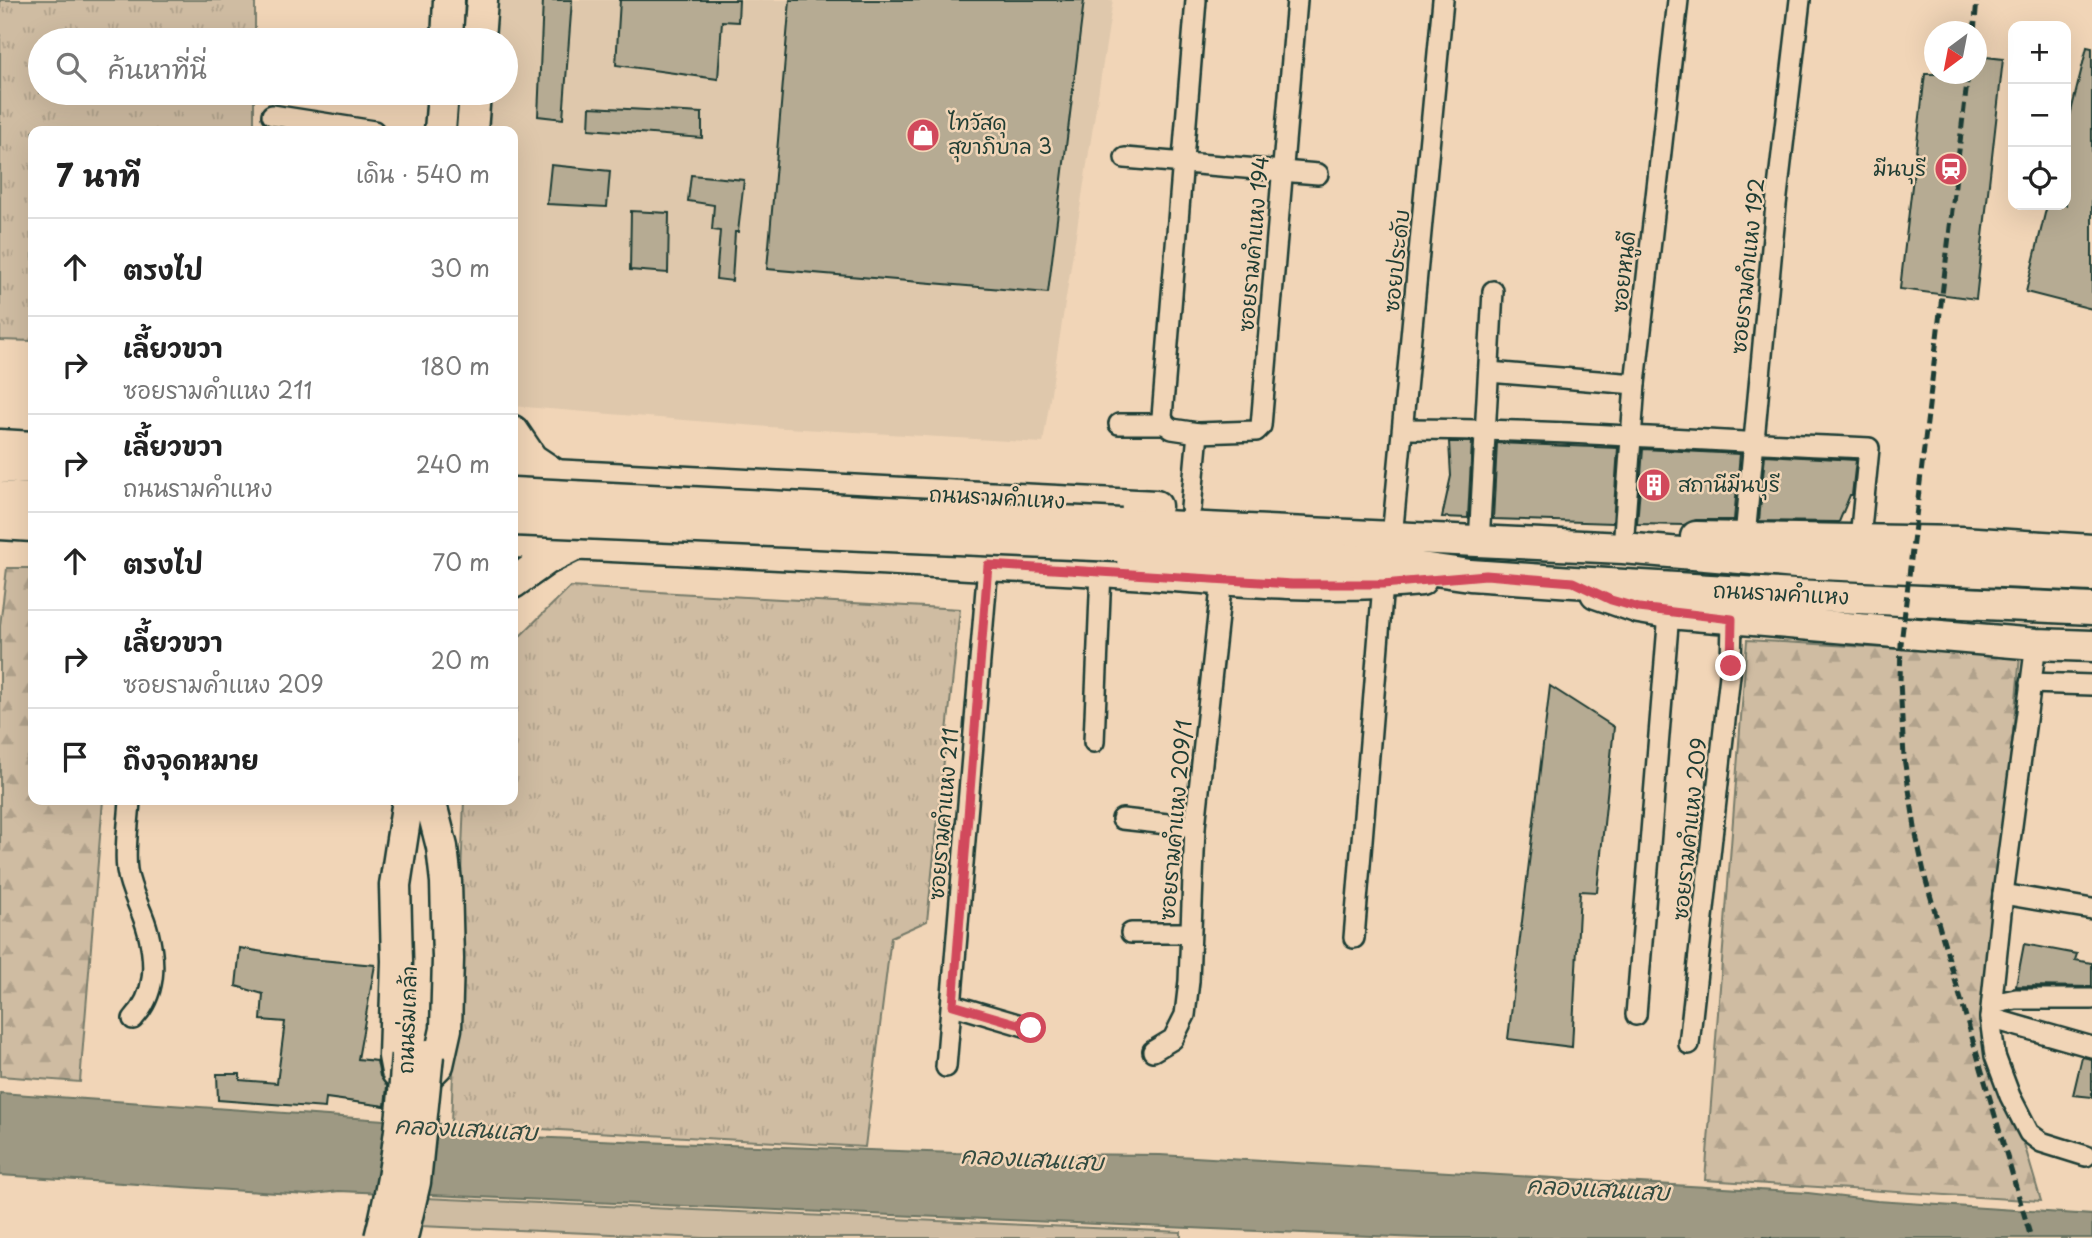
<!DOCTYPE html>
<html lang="th">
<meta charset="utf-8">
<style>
body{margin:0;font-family:"Playpen Sans","Playpen Sans Thai",sans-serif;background:#f6f6f6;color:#222}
.controls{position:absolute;right:21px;top:21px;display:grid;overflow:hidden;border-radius:14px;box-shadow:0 7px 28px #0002}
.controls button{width:63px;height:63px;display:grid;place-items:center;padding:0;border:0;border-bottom:2px solid #e0e0e0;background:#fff;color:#222;font:35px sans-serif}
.compass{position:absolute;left:1924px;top:21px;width:63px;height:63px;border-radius:50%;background:#fff;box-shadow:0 7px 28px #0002;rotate:212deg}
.stop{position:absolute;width:21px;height:21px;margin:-16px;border:5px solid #d1495b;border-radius:50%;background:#fff}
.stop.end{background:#d1495b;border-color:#fff;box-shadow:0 2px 7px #0008}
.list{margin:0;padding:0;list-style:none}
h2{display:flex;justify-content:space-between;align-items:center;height:91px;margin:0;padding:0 28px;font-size:30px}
h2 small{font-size:23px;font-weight:400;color:#767676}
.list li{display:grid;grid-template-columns:46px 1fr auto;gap:21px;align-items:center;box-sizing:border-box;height:98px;padding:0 28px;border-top:2px solid #e0e0e0}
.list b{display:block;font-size:26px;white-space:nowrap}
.list p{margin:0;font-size:23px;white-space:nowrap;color:#767676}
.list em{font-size:23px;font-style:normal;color:#767676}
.icon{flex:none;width:38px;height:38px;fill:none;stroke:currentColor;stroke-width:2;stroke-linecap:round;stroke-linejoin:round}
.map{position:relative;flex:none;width:2092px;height:1238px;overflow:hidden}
.search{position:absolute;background:#fff;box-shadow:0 7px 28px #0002;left:28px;top:28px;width:490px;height:77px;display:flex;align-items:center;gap:18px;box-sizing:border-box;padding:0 24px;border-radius:38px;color:#767676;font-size:26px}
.panel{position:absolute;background:#fff;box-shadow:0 7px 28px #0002;left:28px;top:126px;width:490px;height:679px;border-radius:14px}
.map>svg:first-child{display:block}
</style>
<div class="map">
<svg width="2092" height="1238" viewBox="0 0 2092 1238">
<defs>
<pattern id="grass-tufts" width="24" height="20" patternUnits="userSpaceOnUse" patternTransform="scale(1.75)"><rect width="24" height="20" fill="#cfbca2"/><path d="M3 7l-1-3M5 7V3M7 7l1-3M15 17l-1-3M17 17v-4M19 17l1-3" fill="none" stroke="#b1a28c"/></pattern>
<pattern id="forest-firs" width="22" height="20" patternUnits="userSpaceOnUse" patternTransform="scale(1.75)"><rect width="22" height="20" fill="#cfbca2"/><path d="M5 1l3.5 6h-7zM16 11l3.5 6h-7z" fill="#b1a28c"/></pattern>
</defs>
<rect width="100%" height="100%" fill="#f1d5b7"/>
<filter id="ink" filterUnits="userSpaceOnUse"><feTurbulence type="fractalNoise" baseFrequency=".0143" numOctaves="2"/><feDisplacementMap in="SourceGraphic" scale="14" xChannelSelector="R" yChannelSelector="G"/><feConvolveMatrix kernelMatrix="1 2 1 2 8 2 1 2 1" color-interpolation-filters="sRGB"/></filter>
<g filter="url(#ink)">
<path fill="#dfc8ac" d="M498 0H1113L1043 443 769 427 513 406V131H487L490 93H506V40H495Z"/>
<g fill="url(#grass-tufts)" stroke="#777c6b" stroke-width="2">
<path d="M0 0H255V40H40V93H254V131H33V341L0 340Z"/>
<path d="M570 587 960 609 927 921 891 937 865 1147 451 1124 464 800H513V643Z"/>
</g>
<g fill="url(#forest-firs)" stroke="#777c6b" stroke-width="2">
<path d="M7 568H33V800H103L80 1082 0 1076V626Z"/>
<path d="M1747 640 2020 656 1984 1042 2025 1147 2041 1201 1705 1180Z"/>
</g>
<path fill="#cfbca2" stroke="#777c6b" stroke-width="2" d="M425 1198 1181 1232V1238H705L420 1226Z"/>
<path fill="#9e9983" stroke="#6b7463" stroke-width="2" d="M0 1093 441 1124 461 1134 669 1143 956 1153 1160 1155 1808 1193 1877 1201 2092 1215V1238H1420L339 1191 307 1195 0 1175Z"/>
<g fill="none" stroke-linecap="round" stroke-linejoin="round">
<path stroke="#324b40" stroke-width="2" stroke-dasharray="9 7" stroke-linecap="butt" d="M1747 1236 1774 1238"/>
</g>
<g fill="#b6ab93" stroke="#1f3d34" stroke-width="2">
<path d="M543 0H572L563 119 538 116Z"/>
<path d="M620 0H739L738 22 722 21 718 79 616 65Z"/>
<path d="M790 0H1084L1048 293 767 269Z"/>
<path d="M2087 47 2092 48V309L2026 292 2047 205H2066V132Z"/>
<path d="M1977 56 2003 59 1976 299 1900 289 1925 74H1977Z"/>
<path d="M590 107 702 113V138L589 129Z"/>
<path d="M551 165 610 171 607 207 547 204Z"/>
<path d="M691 175 744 180 738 232H735L732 281 716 279 720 231 712 230 714 205 688 201Z"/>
<path d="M631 211 669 213 668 273 630 270Z"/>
<path d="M1449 442H1472L1468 518 1442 517 1451 476Z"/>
<path d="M1497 443 1618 448 1613 523 1493 519Z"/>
<path d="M1643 449 1740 454 1734 520H1696L1684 525 1637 524Z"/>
<path d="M1765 455 1856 460 1852 495H1850L1839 522 1759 521Z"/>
<path d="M1550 686 1614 727 1597 892 1580 891 1572 1047 1508 1039Z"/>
<path d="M2024 944 2077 954 2075 960 2092 963V987L2016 986Z"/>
<path d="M240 948 298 958 375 965 358 1059 377 1061 380 1076 387 1086 385 1106 326 1098 325 1108 218 1100 217 1074H240V1080L277 1083 285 1022 261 1020 263 994 236 986Z"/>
<path d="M2082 1057 2092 1059V1097L2073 1095Z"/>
</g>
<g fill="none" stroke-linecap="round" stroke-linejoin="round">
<defs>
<g id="minor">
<path d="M272 115 374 131"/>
<path d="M1125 158 1318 174"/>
<path d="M1489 372 1635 384"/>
<path d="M1119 424H1165L1172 429 1198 433 1256 431 1261 426 1297 0"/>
<path d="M1165 424 1162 417 1196 0"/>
<path d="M1403 429C1559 429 1714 442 1869 448L1860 539"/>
<path d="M1191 508 1198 433"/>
<path d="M1393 527 1443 0"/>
<path d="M1745 537 1776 205 1800 0"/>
<path d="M1479 543 1493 291"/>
<path d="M1623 548 1635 384 1678 0"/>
<path d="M2036 644 2003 894 1990 1018 2092 1047"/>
<path d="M2030 683 2092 685"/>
<path d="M1094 742 1101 571"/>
<path d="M130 800C129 822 124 848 127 870 130 892 143 911 148 932 156 964 156 994 133 1019"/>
<path d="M1122 819 1195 827"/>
<path d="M2003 894 2092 909"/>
<path d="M1131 933H1190"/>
<path d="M1354 938 1383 584"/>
<path d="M1992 1004 2016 999H2092"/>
<path d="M953 1005 1031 1028"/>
<path d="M1636 1015 1669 613"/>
<path d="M1990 1018 1995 1056 2010 1096 2029 1133 2041 1142 2086 1156"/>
<path d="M1689 1044 1731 666 1732 619"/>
<path d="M1153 1051 1173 1039 1185 1015 1189 981 1195 827 1222 579"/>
<path d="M946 1067 988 565"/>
</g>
<g id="primary">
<path d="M447 40 449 0"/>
<path d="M479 40 482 0"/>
<path d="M440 131 443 93"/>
<path d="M472 131 475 93"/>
<path d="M513 431 532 459 556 475"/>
<path d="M0 445 33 447"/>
<path d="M0 467 33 469"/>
<path d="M513 473 1156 506"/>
<path d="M0 497 33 499"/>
<path d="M0 524 33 526"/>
<path d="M1121 524 1623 548 1796 563 2092 576"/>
<path d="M1696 537 1961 542 2092 550"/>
<path d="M513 542C703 549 893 560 1083 570 1196 576 1308 591 1421 580"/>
<path d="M1118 546 1319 557 1393 564 1470 575 1573 582 1795 595 2092 609"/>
<path d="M513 583 547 559 575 545"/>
<path d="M1596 593 1639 608 1669 613 2036 644 2092 646"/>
<path d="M408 800 395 885 397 961 394 1056 397 1072 404 1078 415 1080 428 1075 438 1065 446 1029 448 959 446 882 442 847 430 800"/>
</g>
</defs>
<use href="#minor" stroke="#1f3d34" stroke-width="24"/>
<use href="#primary" stroke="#1f3d34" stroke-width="35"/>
<use href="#minor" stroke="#f1d5b7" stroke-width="19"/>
<use href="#primary" stroke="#f1d5b7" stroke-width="30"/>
<g stroke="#1f3d34" stroke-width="5" stroke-dasharray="10 5" stroke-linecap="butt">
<path d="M1974 32 1977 0"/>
<path d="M1968 74 1901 644 1900 681 1904 758 1917 840 1926 881 2031 1238"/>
</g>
<defs>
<g id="primary-bridge">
<path d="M513 493 1121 524"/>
<path d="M513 520 1118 546"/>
<path d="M380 1238C396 1178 403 1116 407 1055"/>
<path d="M402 1238 415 1182 428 1055"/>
</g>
</defs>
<use href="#primary-bridge" stroke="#1f3d34" stroke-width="35" stroke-linecap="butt"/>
<use href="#primary-bridge" stroke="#f1d5b7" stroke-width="30"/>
</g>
</g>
<g fill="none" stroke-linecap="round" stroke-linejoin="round" filter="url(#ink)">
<path stroke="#d1495b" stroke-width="9" d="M1031 1028 953 1005 988 565 1292 584H1383L1486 575 1573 582 1611 600 1639 608 1732 619 1731 666"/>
</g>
<defs>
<symbol id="shop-disc" viewBox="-11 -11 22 22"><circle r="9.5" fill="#d1495b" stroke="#f1d5b7"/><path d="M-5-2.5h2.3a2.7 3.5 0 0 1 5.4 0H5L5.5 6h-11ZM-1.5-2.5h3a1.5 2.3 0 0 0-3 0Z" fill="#fff"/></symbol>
<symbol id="station-disc" viewBox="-11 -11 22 22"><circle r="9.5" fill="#d1495b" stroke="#f1d5b7"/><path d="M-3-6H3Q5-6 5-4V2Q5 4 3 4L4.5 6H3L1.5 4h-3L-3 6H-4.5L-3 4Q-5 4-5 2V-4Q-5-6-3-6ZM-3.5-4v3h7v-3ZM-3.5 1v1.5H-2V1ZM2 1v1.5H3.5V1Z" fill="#fff"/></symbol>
<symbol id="building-disc" viewBox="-11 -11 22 22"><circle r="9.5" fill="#d1495b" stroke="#f1d5b7"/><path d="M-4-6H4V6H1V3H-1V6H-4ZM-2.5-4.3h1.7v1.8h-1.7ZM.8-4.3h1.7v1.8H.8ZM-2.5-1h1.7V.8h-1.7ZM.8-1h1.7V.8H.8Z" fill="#fff"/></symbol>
</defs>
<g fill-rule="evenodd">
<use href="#shop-disc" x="904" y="116" width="38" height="38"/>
<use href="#station-disc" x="1932" y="150" width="38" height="38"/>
<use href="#building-disc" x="1635" y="466" width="38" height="38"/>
</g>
<g text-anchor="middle" stroke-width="5" stroke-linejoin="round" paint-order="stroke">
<g font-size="21" fill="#1f3d34" stroke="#f1d5b7" text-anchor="start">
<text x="948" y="130">ไทวัสดุ<tspan x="948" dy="24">สุขาภิบาล 3</tspan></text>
<text x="1926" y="176" text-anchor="end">มีนบุรี</text>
<text x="1678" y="492">สถานีมีนบุรี</text>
</g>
<g font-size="21" fill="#1f3d34" stroke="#f1d5b7">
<text transform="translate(1254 244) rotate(-85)" y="7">ซอยรามคำแหง 194</text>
<text transform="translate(1397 261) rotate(-84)" y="7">ซอยประดับ</text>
<text transform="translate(1748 266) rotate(-84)" y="7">ซอยรามคำแหง 192</text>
<text transform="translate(1624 272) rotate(-84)" y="7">ซอยหนูดี</text>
<text transform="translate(997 498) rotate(3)" y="7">ถนนรามคำแหง</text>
<text transform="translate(1781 594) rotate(3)" y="7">ถนนรามคำแหง</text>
<text transform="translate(944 814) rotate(-85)" y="7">ซอยรามคำแหง 211</text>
<text transform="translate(1176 820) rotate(-85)" y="7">ซอยรามคำแหง 209/1</text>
<text transform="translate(1690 829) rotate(-84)" y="7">ซอยรามคำแหง 209</text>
<text transform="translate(408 1020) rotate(-88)" y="7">ถนนร่มเกล้า</text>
</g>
<g font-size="23" font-style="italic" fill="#324b40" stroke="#f1d5b7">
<text transform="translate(466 1129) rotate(3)" y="8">คลองแสนแสบ</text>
<text transform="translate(1032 1159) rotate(3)" y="8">คลองแสนแสบ</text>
<text transform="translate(1598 1189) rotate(3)" y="8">คลองแสนแสบ</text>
</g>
</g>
</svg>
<div class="controls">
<button>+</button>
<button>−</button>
<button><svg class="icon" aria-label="locate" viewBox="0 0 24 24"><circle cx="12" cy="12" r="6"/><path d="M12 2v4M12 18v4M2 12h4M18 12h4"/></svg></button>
</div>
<svg class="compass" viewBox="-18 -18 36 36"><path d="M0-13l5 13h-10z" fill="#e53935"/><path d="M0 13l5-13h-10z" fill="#767676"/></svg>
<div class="stop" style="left:1031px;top:1028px"></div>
<div class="stop end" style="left:1731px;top:666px"></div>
<div class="search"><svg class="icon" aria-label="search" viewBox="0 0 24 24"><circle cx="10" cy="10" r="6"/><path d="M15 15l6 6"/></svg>ค้นหาที่นี่</div>
<section class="panel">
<h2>7 นาที<small>เดิน · 540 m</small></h2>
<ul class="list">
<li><svg class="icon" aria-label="ahead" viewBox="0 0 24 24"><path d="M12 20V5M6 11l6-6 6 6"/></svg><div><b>ตรงไป</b></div><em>30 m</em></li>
<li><svg class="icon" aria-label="right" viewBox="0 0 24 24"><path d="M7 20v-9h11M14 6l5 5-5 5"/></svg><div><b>เลี้ยวขวา</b><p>ซอยรามคำแหง 211</p></div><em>180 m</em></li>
<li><svg class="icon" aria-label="right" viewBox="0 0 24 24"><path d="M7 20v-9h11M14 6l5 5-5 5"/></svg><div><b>เลี้ยวขวา</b><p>ถนนรามคำแหง</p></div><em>240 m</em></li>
<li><svg class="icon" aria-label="ahead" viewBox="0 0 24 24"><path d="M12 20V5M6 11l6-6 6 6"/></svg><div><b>ตรงไป</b></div><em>70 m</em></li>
<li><svg class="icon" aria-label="right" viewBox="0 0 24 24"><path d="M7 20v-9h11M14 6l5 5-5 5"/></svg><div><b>เลี้ยวขวา</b><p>ซอยรามคำแหง 209</p></div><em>20 m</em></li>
<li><svg class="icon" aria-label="arrive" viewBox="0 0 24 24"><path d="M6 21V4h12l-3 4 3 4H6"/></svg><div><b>ถึงจุดหมาย</b></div></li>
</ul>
</section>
</div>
